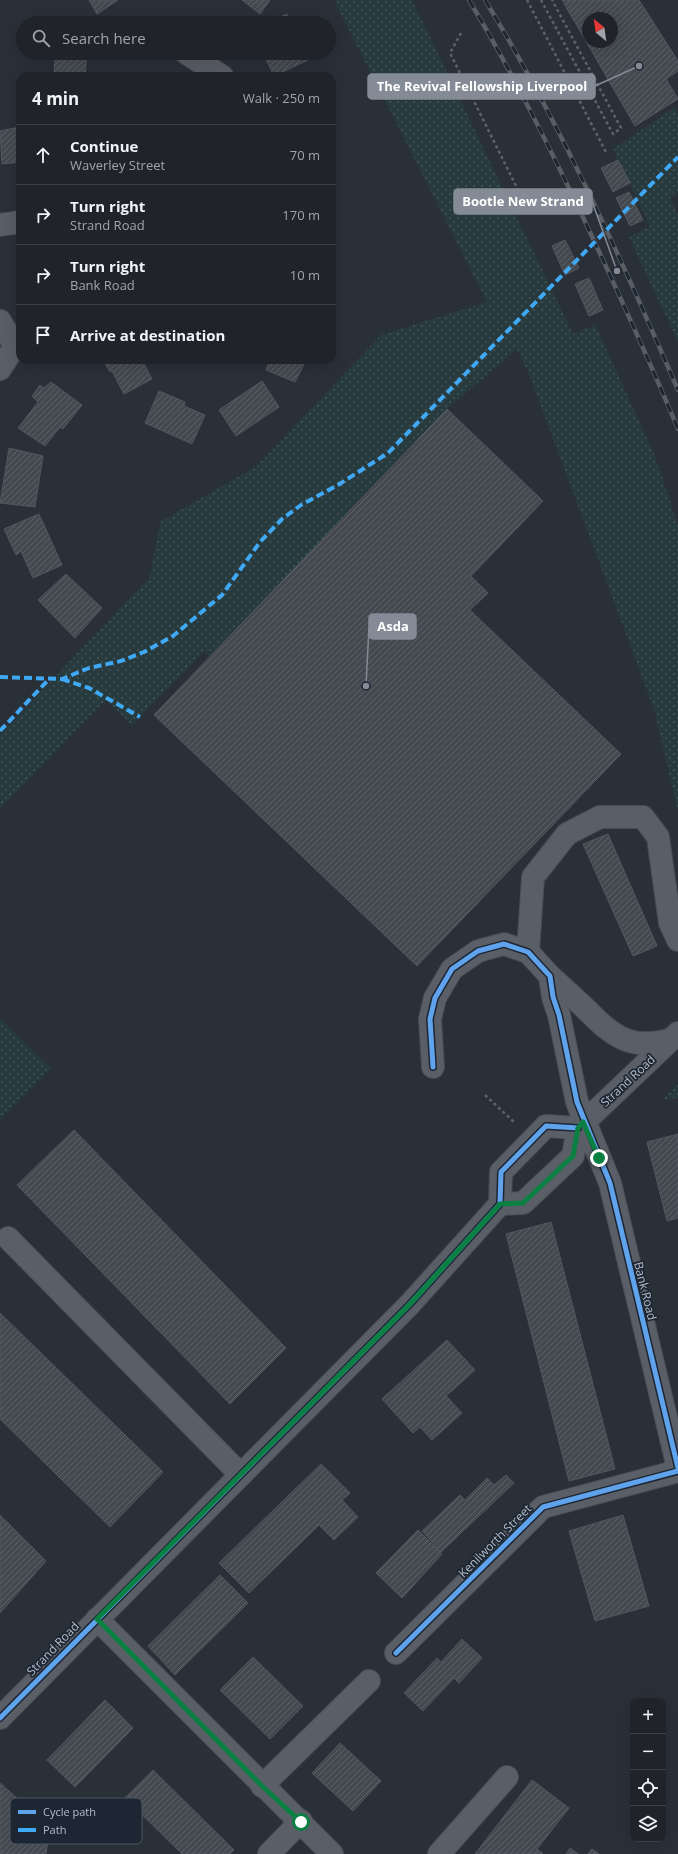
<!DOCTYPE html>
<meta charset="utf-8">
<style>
body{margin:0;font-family:"Open Sans",sans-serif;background:#282c32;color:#f1f3f6}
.controls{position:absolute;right:12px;bottom:12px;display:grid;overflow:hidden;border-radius:8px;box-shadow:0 4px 16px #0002}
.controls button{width:36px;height:36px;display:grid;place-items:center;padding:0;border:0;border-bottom:1px solid #3d4147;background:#20242a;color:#f1f3f6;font:20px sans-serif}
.compass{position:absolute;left:582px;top:12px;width:36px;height:36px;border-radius:50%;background:#20242a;box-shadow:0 4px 16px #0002;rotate:331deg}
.stop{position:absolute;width:12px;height:12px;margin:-9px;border:3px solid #0b8043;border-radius:50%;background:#fff}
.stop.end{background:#0b8043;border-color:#fff;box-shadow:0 1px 4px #0008}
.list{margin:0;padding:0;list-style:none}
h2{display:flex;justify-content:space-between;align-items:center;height:52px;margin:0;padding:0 16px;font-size:17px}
h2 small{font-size:13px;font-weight:400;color:#a2a4a8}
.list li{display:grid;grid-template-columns:26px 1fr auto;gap:12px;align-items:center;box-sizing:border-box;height:60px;padding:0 16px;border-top:1px solid #3d4147}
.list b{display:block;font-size:15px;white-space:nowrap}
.list p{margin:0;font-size:13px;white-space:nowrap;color:#a2a4a8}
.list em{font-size:13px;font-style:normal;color:#a2a4a8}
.icon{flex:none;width:22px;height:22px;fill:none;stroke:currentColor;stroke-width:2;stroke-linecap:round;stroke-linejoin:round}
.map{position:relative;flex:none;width:678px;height:1854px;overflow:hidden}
.search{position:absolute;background:#20242a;box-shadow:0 4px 16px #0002;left:16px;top:16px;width:320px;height:44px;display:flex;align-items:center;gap:10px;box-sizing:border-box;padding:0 14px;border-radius:22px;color:#a2a4a8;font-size:15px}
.panel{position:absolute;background:#20242a;box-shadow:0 4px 16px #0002;left:16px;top:72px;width:320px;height:292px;border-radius:12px}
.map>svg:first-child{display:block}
</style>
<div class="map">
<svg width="678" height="1854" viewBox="0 0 678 1854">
<defs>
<pattern id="grass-dots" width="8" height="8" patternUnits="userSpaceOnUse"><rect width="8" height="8" fill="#273a3e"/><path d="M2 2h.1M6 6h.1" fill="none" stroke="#445559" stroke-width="1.8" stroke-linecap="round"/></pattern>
<pattern id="building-hatch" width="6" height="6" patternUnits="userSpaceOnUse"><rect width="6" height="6" fill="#444950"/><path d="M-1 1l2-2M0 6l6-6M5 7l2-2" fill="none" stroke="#5d6168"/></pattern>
</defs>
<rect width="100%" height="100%" fill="#2a3038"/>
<g fill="url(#grass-dots)">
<path d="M334 0H412L573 334 595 325 655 456 678 525V811L654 709 529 374 517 349 447 409 210 657 204 651 132 725 106 700 0 808V735L150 577 160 522 257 466 381 335 487 302Z"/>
<path d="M674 108 678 114V191L670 198 678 215V342L629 237 650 226 613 149Z"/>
<path d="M0 1019 51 1068 0 1119Z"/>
<path d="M678 1085V1098L662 1100Z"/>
</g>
<g fill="url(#building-hatch)" stroke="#52575f" fill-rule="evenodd">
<path d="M89 0H118L97 14Z"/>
<path d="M242 0H270L260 14Z"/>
<path d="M562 0H639L678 61V71L666 79 678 99 635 126ZM588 18H612V42H588Z"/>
<path d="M287 14 291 23H267Z"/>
<path d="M89 18 88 23H56L57 19Z"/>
<path d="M55 53H87L85 76H54Z"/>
<path d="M263 53H305L308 60 274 76Z"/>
<path d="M20 127V162L2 164 0 131Z"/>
<path d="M618 160 630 183 613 192 601 168Z"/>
<path d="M629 192 643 220 630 226 616 198Z"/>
<path d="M565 240 579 268 565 275 552 246Z"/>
<path d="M589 278 603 310 589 316 575 284Z"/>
<path d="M103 360H142L152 379 124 394 112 371 110 372Z"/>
<path d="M270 360H306L295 382 266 370Z"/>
<path d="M262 381 279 407 236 436 219 410Z"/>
<path d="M51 382 82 405 63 429 60 427 45 446 18 428 38 402 32 396 40 385 44 388Z"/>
<path d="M159 391 185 402 184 406 205 415 192 444 145 423Z"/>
<path d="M447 409 543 501 471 576 488 593 470 610 621 754 417 966 154 715Z"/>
<path d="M9 448 43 456 35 507 0 503Z"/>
<path d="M39 514 62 565 33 578 21 551 16 555 4 529Z"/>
<path d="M66 574 102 608 75 638 38 600Z"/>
<path d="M608 834 657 946 633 956 583 844Z"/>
<path d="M74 1130 286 1348 230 1404 17 1185Z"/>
<path d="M678 1134V1218L667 1221 647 1142Z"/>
<path d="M551 1222 615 1469 569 1481 506 1234Z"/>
<path d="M0 1313 163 1472 110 1527 0 1419Z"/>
<path d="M447 1340 475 1370 446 1396 462 1413 432 1440 420 1427 413 1433 382 1399Z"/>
<path d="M321 1464 350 1493 342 1500 358 1517 334 1540 319 1525 249 1593 219 1563Z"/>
<path d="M506 1475 514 1483 441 1552 422 1531 460 1495 465 1500 487 1478 494 1485Z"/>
<path d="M0 1515 46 1561 0 1613Z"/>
<path d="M623 1515 649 1606 595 1621 569 1531Z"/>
<path d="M418 1530 442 1554 402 1598 376 1573Z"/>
<path d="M220 1575 248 1603 175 1675 148 1646Z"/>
<path d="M462 1639 482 1658 459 1683 454 1678 423 1711 404 1693 437 1658 441 1662Z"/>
<path d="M253 1657 303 1706 270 1739 220 1690Z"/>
<path d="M105 1700 133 1728 75 1787 47 1760Z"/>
<path d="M340 1743 381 1781 353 1811 312 1773Z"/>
<path d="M153 1770 234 1850 230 1854H182L125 1798Z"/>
<path d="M532 1780 569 1808 537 1849 543 1854H475Z"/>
<path d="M0 1783 19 1800 12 1807 48 1841 46 1854H0Z"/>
<path d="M570 1848 578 1854H566Z"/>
<path d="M592 1849 599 1854H588Z"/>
</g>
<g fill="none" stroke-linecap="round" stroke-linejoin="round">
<defs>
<g id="minor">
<path d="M186 53 222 76"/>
<path d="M0 225 20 222"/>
<path d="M0 321 15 346 0 369"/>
<path d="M528 952 533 877 567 834 600 817H643L658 837 670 923 678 940"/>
<path d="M550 976C564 989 578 1001 591 1014 616 1040 636 1050 672 1039"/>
<path d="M433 1067 430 1019 435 998 452 969 478 951 504 944 528 952 550 976 553 997 559 1015 577 1102 610 1183 678 1468"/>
<path d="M500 1204 523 1203 573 1156 578 1128 678 1033"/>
<path d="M8 1238 241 1475"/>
<path d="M97 1619 332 1854"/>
<path d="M396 1653 543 1507 678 1471"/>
<path d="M0 1718 410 1304 500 1204 501 1172 546 1126 578 1128"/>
<path d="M262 1786 369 1681"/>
<path d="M269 1854 301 1821"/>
<path d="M439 1854 507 1777"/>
</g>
</defs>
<use href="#minor" stroke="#484c53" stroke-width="24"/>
<g stroke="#5d636a" stroke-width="2.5" stroke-dasharray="3 3" stroke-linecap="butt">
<path d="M527 0 606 152"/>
<path d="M541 0 613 134 621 128 552 0"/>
<path d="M461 33 450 53 529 212 534 210"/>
<path d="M485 1095 514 1122"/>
</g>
<use href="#minor" stroke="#5a5e66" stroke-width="22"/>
<defs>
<g id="rail">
<path d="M469 0C510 68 546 140 580 211 614 283 647 355 678 429"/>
<path d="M485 0C560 123 621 258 678 390"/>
</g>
</defs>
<use href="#rail" stroke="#595d64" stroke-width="4.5"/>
<use href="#rail" stroke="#1d2633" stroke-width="3" stroke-dasharray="9" stroke-linecap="butt"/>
<g stroke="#3fa9f5" stroke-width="4" stroke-dasharray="8 4" stroke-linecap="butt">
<path d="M0 677 62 679 89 668 121 661 144 652 173 636 222 595 260 542 282 519 301 505 338 485 388 453 678 157"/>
<path d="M62 679 89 688 140 717"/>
<path d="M0 731 50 678"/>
</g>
<defs>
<g id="cycleway">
<path d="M433 1067 430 1019 435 998 452 969 478 951 504 944 528 952 550 976 553 997 559 1015 577 1102 610 1183 678 1468"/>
<path d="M396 1653 543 1507 678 1471"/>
<path d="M0 1718 410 1304 500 1204 501 1172 546 1126 578 1128"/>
</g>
</defs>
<use href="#cycleway" stroke="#1d2633" stroke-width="8"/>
<use href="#cycleway" stroke="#60a3ed" stroke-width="5"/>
</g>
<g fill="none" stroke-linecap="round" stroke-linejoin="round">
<path stroke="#0b8043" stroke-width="5" d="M301 1822 262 1786 97 1619 410 1304 500 1204 523 1203 573 1156 578 1128 583 1122 599 1158"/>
</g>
<g text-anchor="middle" stroke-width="3.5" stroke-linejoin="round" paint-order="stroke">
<g font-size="12" fill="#b4bcc9" stroke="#1d2633">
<text transform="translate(628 1081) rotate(-43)" y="4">Strand Road</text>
<text transform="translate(645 1291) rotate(76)" y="4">Bank Road</text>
<text transform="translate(495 1541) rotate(-45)" y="4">Kenilworth Street</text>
<text transform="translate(53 1649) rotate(-46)" y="4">Strand Road</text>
</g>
</g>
<rect x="10" y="1798" width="132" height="46" rx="6" fill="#1d2633" stroke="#4a5360" stroke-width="1"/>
<rect x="18" y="1810" width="18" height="4" fill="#60a3ed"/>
<rect x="18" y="1828" width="18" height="4" fill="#3fa9f5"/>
<g font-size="11" fill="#b4bcc9">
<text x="43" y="1816">Cycle path</text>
<text x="43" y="1834">Path</text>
</g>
<path fill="none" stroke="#848b96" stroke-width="1.5" d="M639 66L595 86M617 271L592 201M366 686L369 627"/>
<g fill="#848b96" stroke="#1d2633" stroke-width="1.5">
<circle cx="639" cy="66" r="4"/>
<circle cx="617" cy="271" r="4"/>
<circle cx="366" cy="686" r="4"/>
</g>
<g fill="#848b96" stroke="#848b96" stroke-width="1.5">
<rect x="368" y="74" width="227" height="25" rx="4"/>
<rect x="454" y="189" width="138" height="25" rx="4"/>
<rect x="369" y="614" width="47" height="25" rx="4"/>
</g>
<g font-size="13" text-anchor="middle" font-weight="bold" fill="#fff">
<text x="482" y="91">The Revival Fellowship Liverpool</text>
<text x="523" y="206">Bootle New Strand</text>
<text x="393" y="631">Asda</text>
</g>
</svg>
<div class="controls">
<button>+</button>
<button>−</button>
<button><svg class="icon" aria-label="locate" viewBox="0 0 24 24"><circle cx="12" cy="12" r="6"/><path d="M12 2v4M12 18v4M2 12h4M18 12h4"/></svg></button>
<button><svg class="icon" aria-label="layers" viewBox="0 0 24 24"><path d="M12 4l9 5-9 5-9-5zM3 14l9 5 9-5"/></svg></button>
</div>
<svg class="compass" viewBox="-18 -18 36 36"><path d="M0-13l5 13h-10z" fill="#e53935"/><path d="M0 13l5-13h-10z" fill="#a2a4a8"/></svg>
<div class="stop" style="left:301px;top:1822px"></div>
<div class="stop end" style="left:599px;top:1158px"></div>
<div class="search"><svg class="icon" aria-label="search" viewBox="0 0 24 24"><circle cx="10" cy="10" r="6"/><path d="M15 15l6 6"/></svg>Search here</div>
<section class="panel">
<h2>4 min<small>Walk · 250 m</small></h2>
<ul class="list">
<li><svg class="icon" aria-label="ahead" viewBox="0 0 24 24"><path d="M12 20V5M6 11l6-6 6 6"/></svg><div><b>Continue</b><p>Waverley Street</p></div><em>70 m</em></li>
<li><svg class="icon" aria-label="right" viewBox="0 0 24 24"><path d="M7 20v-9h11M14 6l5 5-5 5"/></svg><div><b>Turn right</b><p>Strand Road</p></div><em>170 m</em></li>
<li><svg class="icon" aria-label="right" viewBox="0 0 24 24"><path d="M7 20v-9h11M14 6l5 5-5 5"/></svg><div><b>Turn right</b><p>Bank Road</p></div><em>10 m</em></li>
<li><svg class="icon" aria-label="arrive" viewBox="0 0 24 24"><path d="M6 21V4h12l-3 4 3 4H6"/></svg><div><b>Arrive at destination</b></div></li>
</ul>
</section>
</div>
